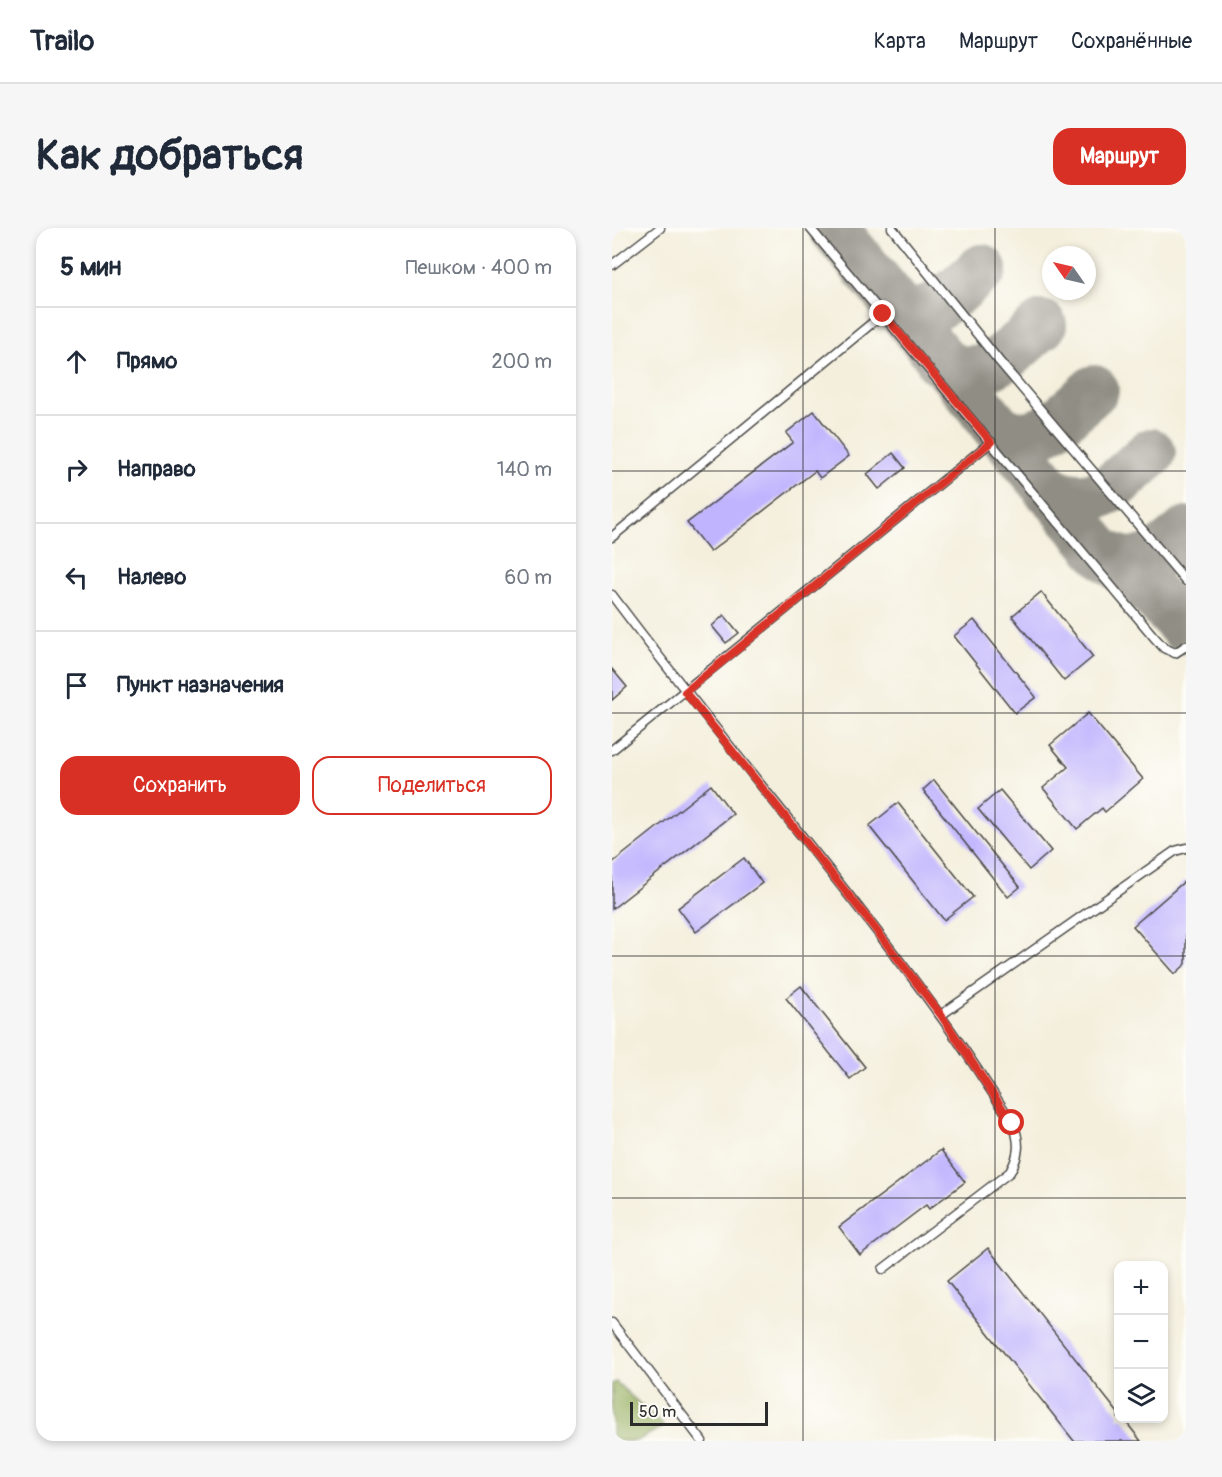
<!DOCTYPE html>
<html lang="ru">
<meta charset="utf-8">
<style>
body{margin:0;font-family:Pangolin,sans-serif;background:#f6f6f7;color:#1f2937}
.controls{position:absolute;right:18px;bottom:18px;display:grid;overflow:hidden;border-radius:12px;box-shadow:0 3px 9px #0003}
.controls button{width:54px;height:54px;display:grid;place-items:center;padding:0;border:0;border-bottom:2px solid #e0e1e3;background:#fff;color:#1f2937;font:30px sans-serif}
.compass{position:absolute;left:430px;top:18px;width:54px;height:54px;border-radius:50%;background:#fff;box-shadow:0 3px 9px #0003;rotate:304deg}
.scale{position:absolute;left:18px;bottom:15px;width:138px;box-sizing:border-box;padding-left:6px;border:3px solid #2b2b2b;border-top:0;font-size:16px;line-height:21px;white-space:nowrap;color:#2b2b2b;-webkit-text-stroke:4px #fdfcf7;paint-order:stroke}
.stop{position:absolute;width:18px;height:18px;margin:-14px;border:4px solid #d93025;border-radius:50%;background:#fff}
.stop.end{background:#d93025;border-color:#fff;box-shadow:0 2px 6px #0008}
.list{margin:0;padding:0;list-style:none}
h2{display:flex;justify-content:space-between;align-items:center;height:78px;margin:0;padding:0 24px;font-size:26px}
h2 small{font-size:20px;font-weight:400;color:#747a83}
.list li{display:grid;grid-template-columns:39px 1fr auto;gap:18px;align-items:center;box-sizing:border-box;height:108px;padding:0 24px;border-top:2px solid #e0e1e3}
.list b{display:block;font-size:22px;white-space:nowrap}
.list em{font-size:20px;font-style:normal;color:#747a83}
.actions{display:flex;gap:12px;padding:18px 24px}
.actions a{flex:1;padding:14px 0;border:2px solid #d93025;border-radius:18px;text-align:center;font-size:21px;color:#d93025}
.actions .main{background:#d93025;color:#fff}
.icon{flex:none;width:33px;height:33px;fill:none;stroke:currentColor;stroke-width:2;stroke-linecap:round;stroke-linejoin:round}
.map{position:relative;flex:none;width:574px;height:1213px;overflow:hidden;border-radius:18px}
header{display:flex;align-items:center;gap:36px;box-sizing:border-box;height:84px;padding:0 30px;background:#fff;border-bottom:2px solid #e0e1e3}
header strong{font-size:28px}
nav{display:flex;gap:33px;margin-inline-start:auto;font-size:21px}
.intro{display:flex;align-items:center;justify-content:space-between;box-sizing:border-box;height:144px;padding:0 36px}
h1{margin:0;font-size:42px}
.button{padding:15px 27px;border-radius:18px;background:#d93025;color:#fff;font-size:21px;font-weight:700}
main{display:flex;gap:36px;padding:0 36px}
aside{flex:1;background:#fff;border-radius:18px;box-shadow:0 3px 9px #0003}
.map>svg:first-child{display:block}
</style>
<header>
<strong>Trailo</strong>
<nav><a>Карта</a><a>Маршрут</a><a>Сохранённые</a></nav>
</header>
<div class="intro"><h1>Как добраться</h1><a class="button">Маршрут</a></div>
<main>
<aside>
<h2>5 мин<small>Пешком · 400 m</small></h2>
<ul class="list">
<li><svg class="icon" aria-label="ahead" viewBox="0 0 24 24"><path d="M12 20V5M6 11l6-6 6 6"/></svg><div><b>Прямо</b></div><em>200 m</em></li>
<li><svg class="icon" aria-label="right" viewBox="0 0 24 24"><path d="M7 20v-9h11M14 6l5 5-5 5"/></svg><div><b>Направо</b></div><em>140 m</em></li>
<li><svg class="icon" aria-label="left" viewBox="0 0 24 24"><path d="M17 20v-9H6M10 6l-5 5 5 5"/></svg><div><b>Налево</b></div><em>60 m</em></li>
<li><svg class="icon" aria-label="arrive" viewBox="0 0 24 24"><path d="M6 21V4h12l-3 4 3 4H6"/></svg><div><b>Пункт назначения</b></div></li>
</ul>
<div class="actions"><a class="main">Сохранить</a><a>Поделиться</a></div>
</aside>
<div class="map">
<svg width="574" height="1213" viewBox="0 0 574 1213">
<rect width="100%" height="100%" fill="#fdfcf7"/>
<filter id="ink" filterUnits="userSpaceOnUse"><feTurbulence type="fractalNoise" baseFrequency=".0167" numOctaves="2"/><feDisplacementMap in="SourceGraphic" scale="12" xChannelSelector="R" yChannelSelector="G"/><feConvolveMatrix kernelMatrix="1 2 1 2 8 2 1 2 1" color-interpolation-filters="sRGB"/></filter>
<filter id="wash" filterUnits="userSpaceOnUse"><feTurbulence type="fractalNoise" baseFrequency=".008" numOctaves="4" result="noise"/><feDisplacementMap in="SourceGraphic" scale="24" xChannelSelector="R" yChannelSelector="G"/><feGaussianBlur stdDeviation="1.35" result="paint"/><feColorMatrix in="noise" values="0 0 0 0 0 0 0 0 0 0 0 0 0 0 0 0 0 1.4 0 .05"/><feComposite in="paint" operator="in"/></filter>
<g filter="url(#wash)">
<rect width="100%" height="100%" fill="#f4efdd"/>
<path fill="#95ad5f" stroke="#606c45" stroke-width="1.5" d="M4 1154 52 1198 25 1213H0V1156Z"/>
<g fill="none" stroke-linecap="round" stroke-linejoin="round">
<g stroke="#908d84" stroke-width="50">
<path d="M221 0 489 324 536 361 574 401"/>
<path d="M280 73C285 76 290 82 295 84 318 93 353 55 370 41"/>
<path d="M329 134C372 159 399 123 430 97"/>
<path d="M384 199C424 225 453 187 482 162"/>
<path d="M435 261C485 286 502 256 539 225"/>
<path d="M489 324C526 346 546 328 574 304"/>
</g>
</g>
<g id="blocks">
<g fill="#c0b4fe">
<path d="M202 183 237 228 208 250 203 243 98 324 75 295 181 214 174 205Z"/>
<path d="M281 225 293 240 267 261 255 246Z"/>
<path d="M429 364 481 429 452 453 400 388Z"/>
<path d="M112 387 127 405 114 415 100 398Z"/>
<path d="M362 392 424 469 403 485 342 408Z"/>
<path d="M0 441 15 459 0 472Z"/>
<path d="M476 485 531 551 493 584 490 580 465 601 431 560 456 539 438 517Z"/>
<path d="M322 552 408 659 396 669 311 562Z"/>
<path d="M99 557 121 586 0 681V635Z"/>
<path d="M388 562 439 623 417 642 366 581Z"/>
<path d="M286 575 361 669 332 692 257 598Z"/>
<path d="M132 630 150 655 84 704 66 680Z"/>
<path d="M574 652V736L563 746 521 698Z"/>
<path d="M189 758 253 839 238 851 174 770Z"/>
<path d="M329 922 353 954 317 981 314 977 248 1027 227 999Z"/>
<path d="M376 1020 506 1185V1190H511L529 1213H462L335 1053Z"/>
</g>
</g>
</g>
<g filter="url(#ink)">
<use href="#blocks" fill-opacity="0" stroke="#494846" stroke-width="1.5"/>
<g fill="none" stroke-linecap="round" stroke-linejoin="round">
<defs>
<g id="service">
<path d="M198 0 542 409 552 420 563 425 574 418"/>
<path d="M280 0 387 133 574 353"/>
<path d="M0 37 48 0"/>
<path d="M0 309 271 86"/>
<path d="M0 367C106 509 223 643 327 786 353 821 376 859 401 895 408 914 408 926 398 944L271 1041"/>
<path d="M0 522 379 214"/>
<path d="M329 787 563 623 574 620"/>
<path d="M0 1095 90 1213"/>
</g>
</defs>
<use href="#service" stroke="#494846" stroke-width="11"/>
<use href="#service" stroke="#fff" stroke-width="8"/>
</g>
</g>
<g fill="none" stroke-linecap="round" stroke-linejoin="round" filter="url(#ink)">
<path stroke="#d93025" stroke-width="8" d="M271 86 379 214 73 464 251 685 329 787 400 895"/>
</g>
<path fill="none" stroke="#2b2b2b" stroke-width="1.5" stroke-opacity="0.55" d="M191 0V1213M383 0V1213M0 243H574M0 485H574M0 728H574M0 970H574"/>
</svg>
<div class="controls">
<button>+</button>
<button>−</button>
<button><svg class="icon" aria-label="layers" viewBox="0 0 24 24"><path d="M12 4l9 5-9 5-9-5zM3 14l9 5 9-5"/></svg></button>
</div>
<svg class="compass" viewBox="-18 -18 36 36"><path d="M0-13l5 13h-10z" fill="#e53935"/><path d="M0 13l5-13h-10z" fill="#747a83"/></svg>
<div class="scale">50 m</div>
<div class="stop" style="left:400px;top:895px"></div>
<div class="stop end" style="left:271px;top:86px"></div>
</div>
</main>
